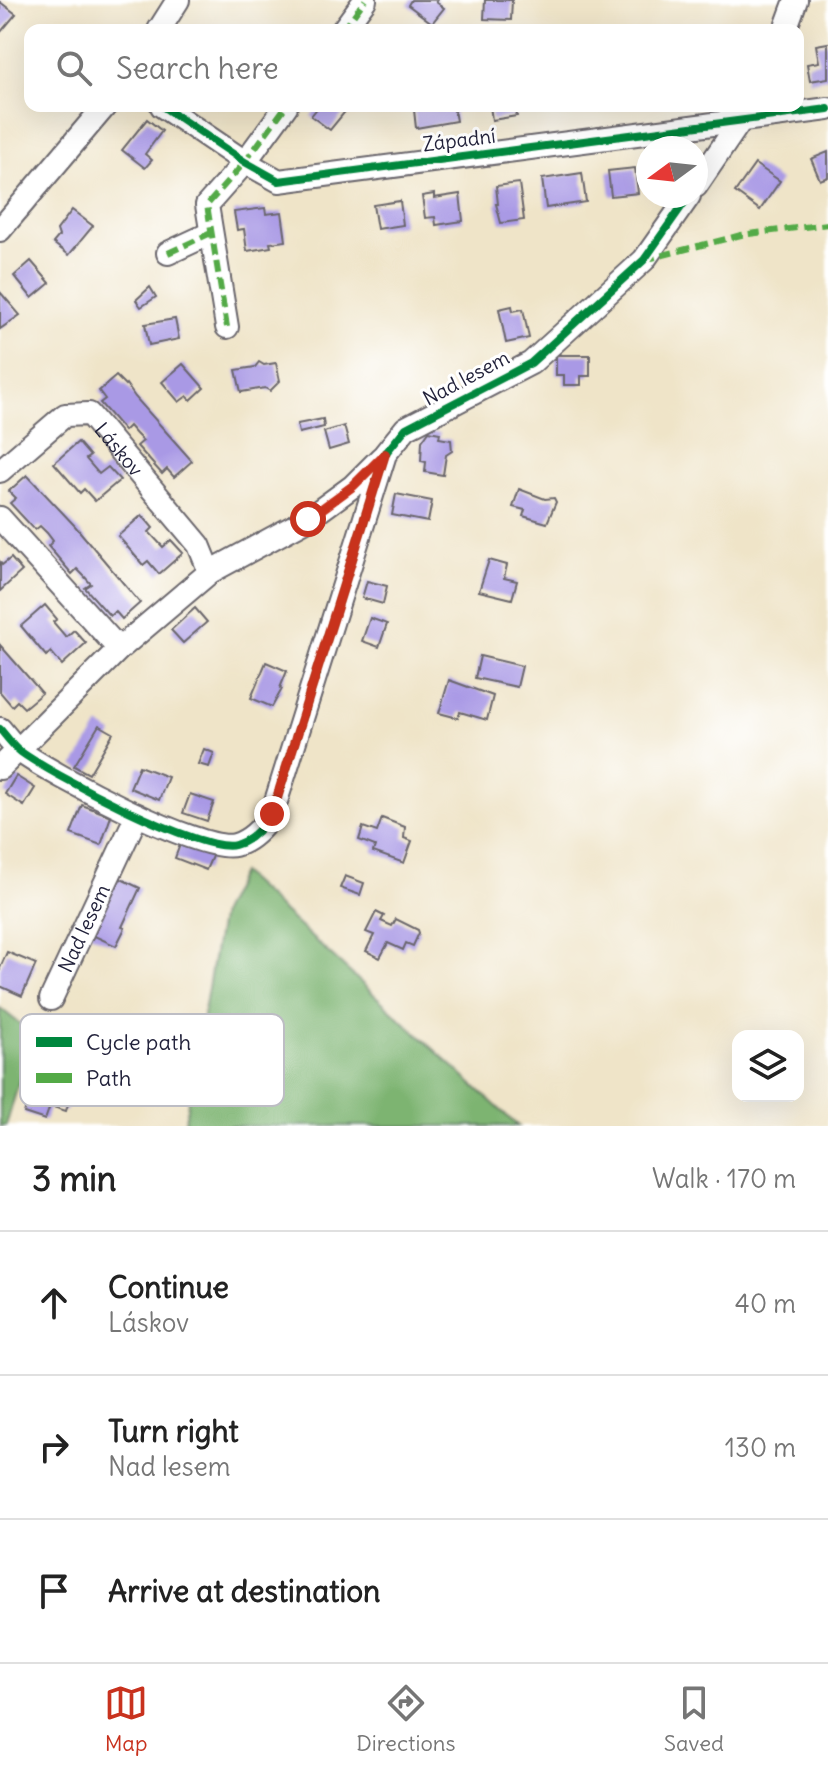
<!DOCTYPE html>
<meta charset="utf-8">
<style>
body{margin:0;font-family:Delius,sans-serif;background:#f2f2f2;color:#222}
.controls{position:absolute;right:24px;bottom:24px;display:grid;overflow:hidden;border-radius:16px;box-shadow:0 8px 32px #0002}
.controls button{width:72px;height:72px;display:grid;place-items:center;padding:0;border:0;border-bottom:2px solid #e0e0e0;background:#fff;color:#222;font:40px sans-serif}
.compass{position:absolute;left:636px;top:136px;width:72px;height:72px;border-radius:50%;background:#fff;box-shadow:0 8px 32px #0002;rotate:255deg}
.stop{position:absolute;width:24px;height:24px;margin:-18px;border:6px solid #c8321e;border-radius:50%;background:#fff}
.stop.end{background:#c8321e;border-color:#fff;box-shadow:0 2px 8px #0008}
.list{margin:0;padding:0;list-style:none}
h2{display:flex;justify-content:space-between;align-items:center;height:104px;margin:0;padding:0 32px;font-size:34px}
h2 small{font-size:26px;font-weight:400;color:#767676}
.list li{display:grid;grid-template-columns:52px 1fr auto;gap:24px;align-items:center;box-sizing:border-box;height:144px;padding:0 32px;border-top:2px solid #e0e0e0}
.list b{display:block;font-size:30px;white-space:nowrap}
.list p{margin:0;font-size:26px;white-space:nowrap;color:#767676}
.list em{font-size:26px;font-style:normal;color:#767676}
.icon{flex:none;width:44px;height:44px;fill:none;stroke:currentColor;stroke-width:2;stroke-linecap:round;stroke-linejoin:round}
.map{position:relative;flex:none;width:828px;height:1126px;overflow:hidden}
.search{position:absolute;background:#fff;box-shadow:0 8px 32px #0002;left:24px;right:24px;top:24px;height:88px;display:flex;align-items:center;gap:20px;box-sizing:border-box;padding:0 28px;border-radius:16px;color:#767676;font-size:30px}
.sheet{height:536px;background:#fff}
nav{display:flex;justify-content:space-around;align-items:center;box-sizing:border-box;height:112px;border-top:2px solid #e0e0e0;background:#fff;font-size:22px;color:#767676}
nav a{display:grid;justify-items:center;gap:4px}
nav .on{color:#c8321e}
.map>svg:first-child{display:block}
</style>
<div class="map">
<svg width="828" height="1126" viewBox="0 0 828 1126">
<rect width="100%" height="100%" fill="#fff"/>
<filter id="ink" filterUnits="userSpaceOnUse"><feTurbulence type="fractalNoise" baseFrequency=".0125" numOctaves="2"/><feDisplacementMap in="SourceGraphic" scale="16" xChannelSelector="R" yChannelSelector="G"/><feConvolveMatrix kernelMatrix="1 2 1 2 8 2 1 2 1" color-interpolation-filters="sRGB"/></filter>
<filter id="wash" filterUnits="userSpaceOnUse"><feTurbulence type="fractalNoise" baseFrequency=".006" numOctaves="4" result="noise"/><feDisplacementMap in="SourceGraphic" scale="32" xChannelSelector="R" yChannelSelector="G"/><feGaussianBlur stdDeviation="1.8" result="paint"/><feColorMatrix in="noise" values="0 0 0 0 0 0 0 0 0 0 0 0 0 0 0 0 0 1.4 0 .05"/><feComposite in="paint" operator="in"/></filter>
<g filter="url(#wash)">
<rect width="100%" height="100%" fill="#efe4c8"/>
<g fill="#7db471" stroke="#506b56" stroke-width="2">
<path d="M241 873 518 1126H184L221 913Z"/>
<path d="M0 1008 33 1034 6 1126H0Z"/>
</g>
<g id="blocks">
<g fill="#a999e5">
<path d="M411 0H438L436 2 444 8 432 23 408 5Z"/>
<path d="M485 0H512L511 20 484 19Z"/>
<path d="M0 2 16 14 0 33Z"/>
<path d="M828 43V78L810 81 807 64 819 62 816 45Z"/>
<path d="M319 106H345L348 108 330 130 311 116Z"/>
<path d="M422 106H457L458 109 454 110 456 121 416 128 414 110H423Z"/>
<path d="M490 106H527V108L516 109 517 116 492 120Z"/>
<path d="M147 119 162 131 145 154 152 160 145 168 122 150Z"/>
<path d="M828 152V177L820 180 811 159Z"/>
<path d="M755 164 780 181 760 210 735 192Z"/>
<path d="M635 168 638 193 611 196 608 171Z"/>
<path d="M582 173 586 202 546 208 542 179Z"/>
<path d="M519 183 524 220 501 223 496 204H498L496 186Z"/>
<path d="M434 194V198L460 194 463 221 436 225 435 217 425 218 422 196Z"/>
<path d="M400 201 403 225 377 229 373 205Z"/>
<path d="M265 208 266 214 282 212 286 241 270 243 271 247 247 251 244 229 237 230 234 212Z"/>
<path d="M72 210 93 226 69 255 53 243 59 236 57 230Z"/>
<path d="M31 261 50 283 32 298 14 276Z"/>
<path d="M150 287 156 297 141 307 136 300Z"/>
<path d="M0 292 20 315 0 329Z"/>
<path d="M512 306 513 311 523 309 529 338 506 343 499 309Z"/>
<path d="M175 319 179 339 149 345 145 324Z"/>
<path d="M556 355H590V376H581V385H564V375H556Z"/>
<path d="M259 362 264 365 276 363 280 381 270 391 265 388 241 392 236 370 255 367Z"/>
<path d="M183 364 204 388 191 400 187 396 179 402 162 382Z"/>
<path d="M116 376 125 385 126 384 135 397 192 461 174 477 167 469 162 474 137 446 143 441 136 434 129 426 124 431 100 403 105 399 99 391Z"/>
<path d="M323 419 324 427 299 433 297 424Z"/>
<path d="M344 426 349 444 329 450 324 432Z"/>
<path d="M429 431 440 433 439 438 451 440 452 451 446 455 443 475 425 472 426 462 421 461 422 441Z"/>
<path d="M78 442 90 456 86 459 99 474 108 467 120 480 95 501 84 489 80 493 54 463Z"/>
<path d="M27 475 75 526 140 603 122 619 115 611 110 616 85 588 91 584 84 576 77 569 72 574 48 546 53 541 47 533 40 526 35 530 10 503 16 498 9 491Z"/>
<path d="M519 489 545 499 554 498 556 502 547 523 523 516 525 510 513 507Z"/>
<path d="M396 494 432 501 428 522 392 515Z"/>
<path d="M142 515 153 528 149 532 163 547 171 540 183 553 159 574 148 561 143 565 118 536Z"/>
<path d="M11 558 22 571 0 591V562L2 565Z"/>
<path d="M489 560 507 565 504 578 517 581 512 599 479 591Z"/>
<path d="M367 581 387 586 383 604 362 598Z"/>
<path d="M45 605 57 619 53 622 66 637 74 630 86 643 62 665 51 652 46 656 21 626Z"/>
<path d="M195 608 207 622 183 643 171 630Z"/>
<path d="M370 618 387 624 379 647 362 641Z"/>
<path d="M0 645 42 693 24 708 17 701 12 706 0 692Z"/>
<path d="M480 656 522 666 517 687 475 678Z"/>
<path d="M266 662 287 671 280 688 282 689 272 707 251 698Z"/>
<path d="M449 680 493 696 487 720 460 712 458 718 439 713Z"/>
<path d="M99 725 113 733 89 774 74 766Z"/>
<path d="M204 749 214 753 209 767 198 764Z"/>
<path d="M139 766 168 777 159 800 130 788Z"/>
<path d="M16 776 35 788 24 806 5 794Z"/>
<path d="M190 794 214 802 207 821 183 813Z"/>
<path d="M82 805 111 816 101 845 71 834Z"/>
<path d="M382 818 405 827 404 838 412 841 404 863 373 852 375 846 359 840 363 827 377 832Z"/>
<path d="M181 842 213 854 206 870 175 858Z"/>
<path d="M345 876 364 883 360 895 340 888Z"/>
<path d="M117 877 140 888 122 927 125 928 116 946 90 934Z"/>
<path d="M376 912 384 916 381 921 392 926 396 919 418 930 419 933 413 946 406 943 403 950 388 943 380 958 366 951 374 935 366 932Z"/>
<path d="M7 952 36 964 22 996 0 986V968Z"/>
<path d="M40 1074 74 1084 66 1111 50 1106 45 1120 24 1113 35 1077Z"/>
</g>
</g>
</g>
<g filter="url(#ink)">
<use href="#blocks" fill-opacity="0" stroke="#6a666c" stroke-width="2"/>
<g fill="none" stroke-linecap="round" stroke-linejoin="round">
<defs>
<g id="street">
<path d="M159 30 178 0"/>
<path d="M343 30 365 0"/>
<path d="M785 30 796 0"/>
<path d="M162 106 245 162 279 181 828 109"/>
<path d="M696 186 745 114"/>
<path d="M0 230 105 106"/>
<path d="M168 253 211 233"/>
<path d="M227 327 207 205 245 162 286 106"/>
<path id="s1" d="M0 471 65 415 89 414 199 545 210 572"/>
<path d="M0 518 119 649"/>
<path d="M0 729C6 736 13 746 21 752 51 774 202 854 235 845 251 841 263 827 272 814L385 454 406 428 531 363 644 260 689 196"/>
<path d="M0 768 119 649 210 572 308 519 353 486 381 458"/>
<path id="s2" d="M51 999 137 815"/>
</g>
</defs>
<use href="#street" stroke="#6a666c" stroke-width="26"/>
<use href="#street" stroke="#fff" stroke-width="22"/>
<g stroke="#53aa46" stroke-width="6" stroke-dasharray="12 6" stroke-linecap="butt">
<path d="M343 30 365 0"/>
<path d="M168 253 211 233"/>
<path d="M644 260 741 235 828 224"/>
<path d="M227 327 207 205 245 162 286 106"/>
</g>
<defs>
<g id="cycleway">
<path d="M162 106 245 162 279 181 828 109"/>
<path d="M0 729C6 736 13 746 21 752 51 774 202 854 235 845 251 841 263 827 272 814L385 454 406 428 531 363 644 260 689 196"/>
</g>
</defs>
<use href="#cycleway" stroke="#fff" stroke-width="13"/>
<use href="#cycleway" stroke="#00873e" stroke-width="8"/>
</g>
</g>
<g fill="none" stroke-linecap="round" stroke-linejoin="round" filter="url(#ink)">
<path stroke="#c8321e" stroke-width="10" d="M272 814 385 454 353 486 308 519"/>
</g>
<g text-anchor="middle" stroke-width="6" stroke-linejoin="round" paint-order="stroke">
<g font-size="20" fill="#22223b" stroke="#fff">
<text transform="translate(459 140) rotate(-7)" y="7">Západní</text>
<text transform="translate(466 378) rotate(-28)" y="7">Nad lesem</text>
<text dy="7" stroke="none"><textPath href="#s1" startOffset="156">Láskov</textPath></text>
<text dy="7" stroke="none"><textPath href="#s2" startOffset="78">Nad lesem</textPath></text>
</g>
</g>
<rect x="20" y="1014" width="264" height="92" rx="12" fill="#fff" stroke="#bdbdc4" stroke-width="2"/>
<rect x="36" y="1037" width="36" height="10" fill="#00873e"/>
<rect x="36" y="1073" width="36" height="10" fill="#53aa46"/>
<g font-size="22" fill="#22223b">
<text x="86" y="1050">Cycle path</text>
<text x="86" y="1086">Path</text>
</g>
</svg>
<div class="controls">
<button><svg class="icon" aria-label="layers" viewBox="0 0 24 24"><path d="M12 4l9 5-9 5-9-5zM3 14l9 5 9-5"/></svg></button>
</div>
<svg class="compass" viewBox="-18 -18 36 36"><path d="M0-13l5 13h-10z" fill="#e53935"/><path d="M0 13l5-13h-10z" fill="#767676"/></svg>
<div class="stop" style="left:308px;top:519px"></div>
<div class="stop end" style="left:272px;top:814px"></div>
<div class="search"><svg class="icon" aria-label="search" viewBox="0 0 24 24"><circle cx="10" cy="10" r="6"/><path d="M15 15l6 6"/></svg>Search here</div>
</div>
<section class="sheet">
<h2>3 min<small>Walk · 170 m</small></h2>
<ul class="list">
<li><svg class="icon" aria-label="ahead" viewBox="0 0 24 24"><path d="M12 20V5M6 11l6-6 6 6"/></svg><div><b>Continue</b><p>Láskov</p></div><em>40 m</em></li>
<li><svg class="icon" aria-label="right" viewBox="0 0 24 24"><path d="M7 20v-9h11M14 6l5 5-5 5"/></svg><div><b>Turn right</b><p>Nad lesem</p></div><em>130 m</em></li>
<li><svg class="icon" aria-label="arrive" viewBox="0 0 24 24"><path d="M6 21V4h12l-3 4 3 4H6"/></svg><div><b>Arrive at destination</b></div></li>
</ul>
</section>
<nav>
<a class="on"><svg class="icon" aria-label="map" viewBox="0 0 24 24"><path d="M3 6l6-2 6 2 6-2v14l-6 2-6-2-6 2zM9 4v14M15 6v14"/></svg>Map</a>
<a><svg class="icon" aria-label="directions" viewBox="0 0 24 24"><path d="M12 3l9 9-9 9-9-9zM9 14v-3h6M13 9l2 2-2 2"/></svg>Directions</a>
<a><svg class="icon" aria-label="saved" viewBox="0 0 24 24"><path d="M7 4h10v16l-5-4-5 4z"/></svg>Saved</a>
</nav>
